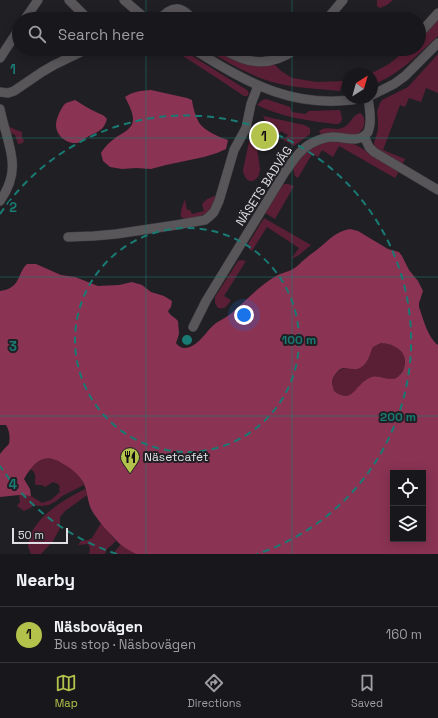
<!DOCTYPE html>
<meta charset="utf-8">
<style>
body{margin:0;font-family:"Space Grotesk",sans-serif;background:#252428;color:#f1f3f6}
.controls{position:absolute;right:12px;bottom:12px;display:grid;overflow:hidden;border-radius:0px;box-shadow:0 2px 10px #0003}
.controls button{width:36px;height:36px;display:grid;place-items:center;padding:0;border:0;border-bottom:1px solid #36363a;background:#18171b;color:#f1f3f6;font:20px sans-serif}
.compass{position:absolute;left:342px;top:68px;width:36px;height:36px;border-radius:50%;background:#18171b;box-shadow:0 2px 10px #0003;rotate:37deg}
.scale{position:absolute;left:12px;bottom:10px;width:56px;box-sizing:border-box;padding-left:4px;border:2px solid #e0dfe3;border-top:0;font-size:11px;line-height:14px;white-space:nowrap;color:#e0dfe3;-webkit-text-stroke:3px #201f24;paint-order:stroke}
.you{position:absolute;left:244px;top:315px;width:14px;height:14px;margin:-10px;border:3px solid #fff;border-radius:50%;background:#1a73e8;box-shadow:0 0 0 6px #1a73e833}
.badge{display:grid;place-items:center;width:26px;height:26px;border-radius:50%;background:#b3c24b;color:#111;font-size:13px;font-weight:700}
.pin{position:absolute;translate:-50% -50%;border:2px solid #fff;box-shadow:0 1px 4px #0006}
.list{margin:0;padding:0;list-style:none}
h2{display:flex;justify-content:space-between;align-items:center;height:52px;margin:0;padding:0 16px;font-size:17px}
h2 small{font-size:13px;font-weight:400;color:#9f9fa3}
.list li{display:grid;grid-template-columns:26px 1fr auto;gap:12px;align-items:center;box-sizing:border-box;height:56px;padding:0 16px;border-top:1px solid #36363a}
.list b{display:block;font-size:15px;white-space:nowrap}
.list p{margin:0;font-size:13px;white-space:nowrap;color:#9f9fa3}
.list em{font-size:13px;font-style:normal;color:#9f9fa3}
.icon{flex:none;width:22px;height:22px;fill:none;stroke:currentColor;stroke-width:2;stroke-linecap:round;stroke-linejoin:round}
.map{position:relative;flex:none;width:438px;height:554px;overflow:hidden}
.search{position:absolute;background:#18171b;box-shadow:0 2px 10px #0003;left:12px;right:12px;top:12px;height:44px;display:flex;align-items:center;gap:10px;box-sizing:border-box;padding:0 14px;border-radius:22px;color:#9f9fa3;font-size:15px}
.sheet{height:108px;background:#18171b}
nav{display:flex;justify-content:space-around;align-items:center;box-sizing:border-box;height:56px;border-top:1px solid #36363a;background:#18171b;font-size:11px;color:#9f9fa3}
nav a{display:grid;justify-items:center;gap:2px}
nav .on{color:#b3c24b}
.map>svg:first-child{display:block}
</style>
<div class="map">
<svg width="438" height="554" viewBox="0 0 438 554">
<rect width="100%" height="100%" fill="#201f24"/>
<g fill="#5b1f35">
<path d="M377 0H393L387 5 380 8 377 6Z"/>
<path d="M178 12 187 19H167L168 16Z"/>
<path d="M438 18V36C417 55 399 75 372 85V74H370L389 64 408 49H419V38Z"/>
<path d="M172 49H181L242 87 247 90 249 93 248 95 247 96H244L217 78Z"/>
<path d="M206 49H216L227 55 274 64 281 71 292 78 317 82 343 81 340 91C318 89 294 88 272 82 249 75 226 62 206 49Z"/>
<path d="M438 54V93L426 88 421 102 409 98 405 107 400 105 383 150 405 159 402 165 375 148 374 143 378 130V119L377 112 380 103 382 100 408 87Z"/>
<path d="M266 99 290 107 292 112 305 114 309 111 340 110 342 118 341 122 338 124H335C309 121 281 117 257 105L262 100Z"/>
<path d="M360 113C368 118 365 132 355 135H322L320 133 319 131C326 125 334 131 342 128 350 126 351 116 360 113Z"/>
<path d="M263 116 304 125 310 128V134L294 146 282 139 283 138 285 139 288 135 281 131 280 133 268 127Z"/>
<path d="M8 126 14 129 22 132V138L24 140 23 143 18 144 15 135 11 133 14 145H13Z"/>
<path d="M254 127 260 169C259 184 245 186 243 170L252 128Z"/>
<path d="M334 141H343L356 145 399 171 395 178 339 146 333 157 322 150 318 157 312 154 298 178 295 176 293 169 295 165 309 149 322 143Z"/>
<path d="M284 184H288L294 186 275 219 265 213 282 186Z"/>
<path d="M217 195C212 215 204 216 185 219L181 217C180 211 183 206 184 201L185 200 187 210H190L192 214 204 211 202 204 207 199Z"/>
<path d="M264 218 311 245 299 255 291 259 299 248 267 227 252 251 249 249 248 244Z"/>
<path d="M241 260 246 261 224 296 231 300C226 307 226 309 218 308L215 303V297L238 261Z"/>
<path d="M381 343C395 344 409 352 404 368 403 371 399 376 396 378 389 381 382 376 375 377 356 378 356 407 334 391 333 388 332 384 332 381 333 376 339 369 345 368 351 368 355 372 363 366 369 361 370 353 373 347Z"/>
<path d="M44 458C59 457 78 470 84 485L62 496 56 501 49 505 41 506 33 505 32 507 24 511 17 506 20 502 19 495 31 496 42 503 51 500 60 492 59 489 60 487 58 484 53 482 45 487 42 485H36L35 484C35 476 37 473 30 469L38 461Z"/>
<path d="M85 489 87 495 65 511 60 517V528L53 541 41 554H31C30 551 28 548 28 545 28 542 29 539 30 536 40 513 64 500 85 489Z"/>
<path d="M101 523 116 541 107 549 105 554H89L90 548 88 544 78 545 81 541 88 540 92 538Z"/>
<path d="M121 544 136 554H113Z"/>
</g>
<g fill="#8a3353" fill-rule="evenodd">
<path d="M151 90 187 98 192 100C193 108 196 118 200 124 205 131 219 137 228 140L226 149 217 153 204 157 166 165 151 169 136 168 122 169 110 167 103 161 101 153C104 148 108 143 114 139 121 133 133 130 133 119 133 112 128 103 125 97 134 91 140 91 151 90Z"/>
<path d="M75 100C82 104 89 109 96 112 102 115 103 114 107 119 104 129 100 131 91 135 86 137 82 142 77 143 67 144 56 136 56 125 56 119 61 107 66 103 69 102 72 101 75 100Z"/>
<path d="M350 229 358 231 388 249 399 252 402 256 409 270 418 281 423 291 419 303V307C423 318 428 338 438 345V554H136C129 550 121 546 116 540 108 532 100 523 94 514 87 505 88 491 83 482 79 475 72 469 65 465 45 451 35 460 24 479L30 489 31 496 19 495 0 497V454L4 449 9 444C10 437 10 432 6 425H0V291C3 290 7 290 10 288 20 283 19 271 27 264H36L61 275 75 277 98 286 119 285 132 282 142 285 151 292 164 296 172 301 171 307 168 311C170 316 175 317 178 321L179 334 176 343C180 349 186 349 192 346 202 341 207 330 216 323 222 319 229 316 234 311 248 299 260 285 276 276 281 273 288 272 293 269 297 267 301 262 305 259 309 255 315 252 319 248 330 239 335 232 350 229ZM381 343C395 344 409 352 404 368 403 372 399 376 396 378 388 381 380 375 372 377 355 382 354 406 334 391 333 388 332 384 332 381 333 376 339 368 344 368 351 368 356 372 363 366 369 361 370 353 373 347ZM393 473H423V539H393Z"/>
</g>
<g fill="none" stroke-linecap="round" stroke-linejoin="round">
<defs>
<g id="minor">
<path d="M69 0 88 19"/>
<path d="M124 0 146 19"/>
<path d="M25 19 38 0"/>
<path d="M160 19C171 6 181 5 192 19"/>
<path d="M327 19 343 0"/>
<path d="M419 34 438 13"/>
<path d="M193 49C249 84 296 111 365 98"/>
<path d="M223 49C248 65 271 67 296 49"/>
<path d="M0 58 19 29"/>
<path d="M0 92 8 93 14 91 42 72 54 65 87 49"/>
<path d="M372 95 394 84 405 76 438 43"/>
<path d="M0 109C7 145 24 167 0 201"/>
<path d="M364 136 369 147 374 152 438 190"/>
<path d="M68 237 94 236 116 234 176 225 205 220 210 216 214 212 219 201 234 150 246 128 251 104 258 86"/>
<path d="M193 327 206 301 285 172C293 161 300 149 312 143 318 140 326 137 333 137 345 137 360 144 368 132 369 129 370 126 370 123 371 115 369 106 368 98"/>
</g>
</defs>
<use href="#minor" stroke="#3b3a3f" stroke-width="10"/>
<use href="#minor" stroke="#585658" stroke-width="9"/>
</g>
<path fill="none" stroke="#197b74" stroke-width="1" stroke-opacity="0.55" d="M146 0V19M292 0V19M146 49V554M292 49V554M0 138H438M0 277H438M0 416H438"/>
<g fill="none" stroke="#197b74" stroke-width="2" stroke-dasharray="7 5">
<circle cx="187" cy="340" r="112"/>
<path d="M117 554A225 225 0 0 1 0 466M0 214A225 225 0 1 1 257 554"/>
</g>
<defs>
<symbol id="restaurant-pin" viewBox="-11 -11 22 30"><path d="M0 17L-7.5 6A9.5 9.5 0 1 1 7.5 6Z" fill="#b3c24b" stroke="#201f24"/><path d="M-5-6h1v4h1v-4h1v4h1v-4h1v5L-1.5 .5V6h-2V.5L-5-1ZM5-6V6H3V1.5H1.5Q1.5-4 5-6Z" fill="#111"/></symbol>
</defs>
<g fill-rule="evenodd">
<use href="#restaurant-pin" x="119" y="446" width="22" height="30"/>
</g>
<g text-anchor="middle" stroke-width="4" stroke-linejoin="round" paint-order="stroke">
<g font-size="12" fill="#e0dfe3" stroke="#201f24">
<text transform="translate(264 186) rotate(-57)" y="4">NÄSETS BADVÄG</text>
</g>
<g font-size="12" fill="#e0dfe3" stroke="#201f24" text-anchor="start">
<text x="144" y="461">Näsetcafét</text>
</g>
</g>
<g font-size="13" text-anchor="middle" font-weight="bold" fill="#197b74" stroke="#201f24" stroke-width="4" stroke-linejoin="round" paint-order="stroke">
<text x="13" y="74">1</text>
<text x="13" y="212">2</text>
<text x="13" y="351">3</text>
<text x="13" y="489">4</text>
</g>
<circle cx="187" cy="340" r="6" fill="#197b74" stroke="#201f24" stroke-width="2"/>
<g font-size="12" text-anchor="middle" font-weight="bold" fill="#197b74" stroke="#201f24" stroke-width="4" stroke-linejoin="round" paint-order="stroke">
<text x="299" y="344">100 m</text>
<text x="398" y="421">200 m</text>
</g>
</svg>
<div class="controls">
<button><svg class="icon" aria-label="locate" viewBox="0 0 24 24"><circle cx="12" cy="12" r="6"/><path d="M12 2v4M12 18v4M2 12h4M18 12h4"/></svg></button>
<button><svg class="icon" aria-label="layers" viewBox="0 0 24 24"><path d="M12 4l9 5-9 5-9-5zM3 14l9 5 9-5"/></svg></button>
</div>
<svg class="compass" viewBox="-18 -18 36 36"><path d="M0-13l5 13h-10z" fill="#e53935"/><path d="M0 13l5-13h-10z" fill="#9f9fa3"/></svg>
<div class="scale">50 m</div>
<div class="you"></div>
<div class="pin badge" style="left:264px;top:136px">1</div>
<div class="search"><svg class="icon" aria-label="search" viewBox="0 0 24 24"><circle cx="10" cy="10" r="6"/><path d="M15 15l6 6"/></svg>Search here</div>
</div>
<section class="sheet">
<h2>Nearby<small></small></h2>
<ul class="list">
<li><span class="badge">1</span><div><b>Näsbovägen</b><p>Bus stop · Näsbovägen</p></div><em>160 m</em></li>
</ul>
</section>
<nav>
<a class="on"><svg class="icon" aria-label="map" viewBox="0 0 24 24"><path d="M3 6l6-2 6 2 6-2v14l-6 2-6-2-6 2zM9 4v14M15 6v14"/></svg>Map</a>
<a><svg class="icon" aria-label="directions" viewBox="0 0 24 24"><path d="M12 3l9 9-9 9-9-9zM9 14v-3h6M13 9l2 2-2 2"/></svg>Directions</a>
<a><svg class="icon" aria-label="saved" viewBox="0 0 24 24"><path d="M7 4h10v16l-5-4-5 4z"/></svg>Saved</a>
</nav>
